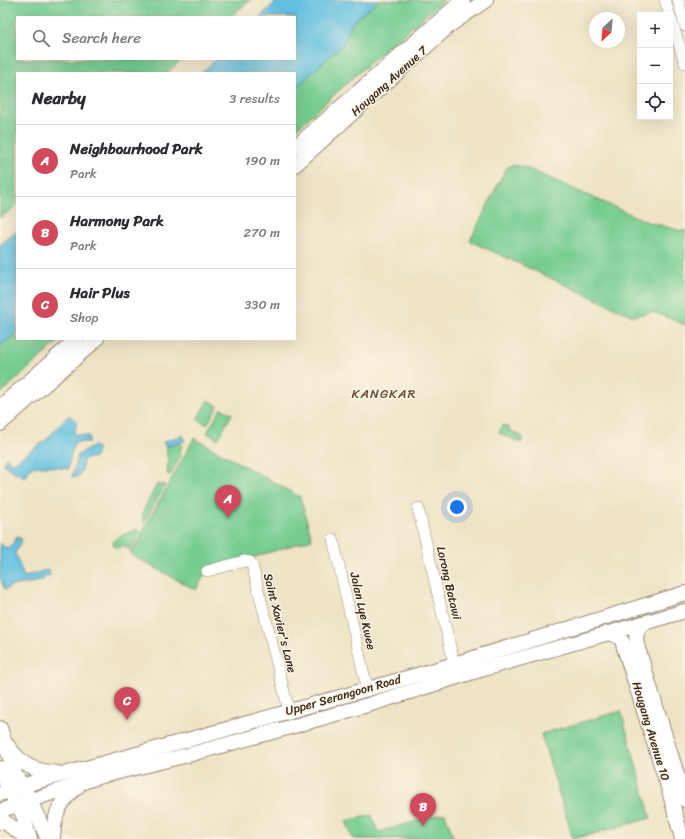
<!DOCTYPE html>
<meta charset="utf-8">
<style>
body{margin:0;font-family:Sriracha,sans-serif;background:#f7f7f7;color:#2b2b33}
.controls{position:absolute;right:12px;top:12px;display:grid;overflow:hidden;border-radius:0px;box-shadow:0 4px 16px #0002}
.controls button{width:36px;height:36px;display:grid;place-items:center;padding:0;border:0;border-bottom:1px solid #e1e1e2;background:#fff;color:#2b2b33;font:20px sans-serif}
.compass{position:absolute;left:589px;top:12px;width:36px;height:36px;border-radius:50%;background:#fff;box-shadow:0 4px 16px #0002;rotate:206deg}
.you{position:absolute;left:457px;top:507px;width:14px;height:14px;margin:-10px;border:3px solid #fff;border-radius:50%;background:#1a73e8;box-shadow:0 0 0 6px #1a73e833}
.badge{display:grid;place-items:center;width:26px;height:26px;border-radius:50%;background:#d1495b;color:#fff;font-size:13px;font-weight:700}
.pin{position:absolute;translate:-50% -33px;filter:drop-shadow(0 1px 2px #0008)}
.pin::after{content:'';position:absolute;top:21px;width:14px;height:12px;background:inherit;clip-path:polygon(0 0,100% 0,50% 100%)}
.list{margin:0;padding:0;list-style:none}
h2{display:flex;justify-content:space-between;align-items:center;height:52px;margin:0;padding:0 16px;font-size:17px}
h2 small{font-size:13px;font-weight:400;color:#7c7c81}
.list li{display:grid;grid-template-columns:26px 1fr auto;gap:12px;align-items:center;box-sizing:border-box;height:72px;padding:0 16px;border-top:1px solid #e1e1e2}
.list b{display:block;font-size:15px;white-space:nowrap}
.list p{margin:0;font-size:13px;white-space:nowrap;color:#7c7c81}
.list em{font-size:13px;font-style:normal;color:#7c7c81}
.icon{flex:none;width:22px;height:22px;fill:none;stroke:currentColor;stroke-width:2;stroke-linecap:round;stroke-linejoin:round}
.map{position:relative;flex:none;width:685px;height:839px;overflow:hidden}
.search{position:absolute;background:#fff;box-shadow:0 4px 16px #0002;left:16px;top:16px;width:280px;height:44px;display:flex;align-items:center;gap:10px;box-sizing:border-box;padding:0 14px;border-radius:0px;color:#7c7c81;font-size:15px}
.panel{position:absolute;background:#fff;box-shadow:0 4px 16px #0002;left:16px;top:72px;width:280px;height:268px;border-radius:0px}
.map>svg:first-child{display:block}
</style>
<div class="map">
<svg width="685" height="839" viewBox="0 0 685 839">
<rect width="100%" height="100%" fill="#fcf5e5"/>
<filter id="ink" filterUnits="userSpaceOnUse"><feTurbulence type="fractalNoise" baseFrequency=".025" numOctaves="2"/><feDisplacementMap in="SourceGraphic" scale="8" xChannelSelector="R" yChannelSelector="G"/><feConvolveMatrix kernelMatrix="1 2 1 2 8 2 1 2 1" color-interpolation-filters="sRGB"/></filter>
<filter id="wash" filterUnits="userSpaceOnUse"><feTurbulence type="fractalNoise" baseFrequency=".012" numOctaves="4" result="noise"/><feDisplacementMap in="SourceGraphic" scale="16" xChannelSelector="R" yChannelSelector="G"/><feGaussianBlur stdDeviation="0.9" result="paint"/><feColorMatrix in="noise" values="0 0 0 0 0 0 0 0 0 0 0 0 0 0 0 0 0 1.4 0 .05"/><feComposite in="paint" operator="in"/></filter>
<g filter="url(#wash)">
<rect width="100%" height="100%" fill="#eee3c4"/>
<g fill="#75cc90" stroke="#587b57">
<path d="M0 0H251L230 17H17V59H182L167 73H17V205L0 218Z"/>
<path d="M379 0H444L376 57 295 130V88L342 45 353 22Z"/>
<path d="M512 165 524 167 648 222 682 231 685 230V325L654 312 633 316 470 241 502 176 507 168Z"/>
<path d="M17 333V339H61L0 394V346Z"/>
<path d="M208 400 218 406 207 425 197 419Z"/>
<path d="M221 408 232 414 218 439 207 433Z"/>
<path d="M503 425 509 428V430L523 437 521 443 499 433Z"/>
<path d="M194 438 300 497 312 539 248 559 209 567 196 590 130 554Z"/>
<path d="M180 442 182 447 179 452 182 454 170 475 169 476 167 473 168 463 166 447Z"/>
<path d="M157 484 165 485 144 523 142 513Z"/>
<path d="M137 529 140 531 130 550 122 545 120 548 114 547 113 541C119 534 129 534 137 529Z"/>
<path d="M621 711 651 818 573 839 541 734Z"/>
<path d="M445 813 454 839H353L346 821 372 815 378 832Z"/>
</g>
<g fill="#62c0e0" stroke="#4e757f">
<path d="M278 0H379L353 22 342 45 295 88V73H201L216 59H295V17H260Z"/>
<path d="M17 231V333L0 346V245Z"/>
<path d="M69 415 77 422 74 434 89 436V442H74L68 469C59 468 38 463 31 468 28 470 28 474 26 477L14 472 3 464 6 457 12 464 46 440Z"/>
<path d="M183 435 185 441 166 447 163 442Z"/>
<path d="M94 446 98 449 95 457 83 459 82 471 80 472 78 477H72L78 455Z"/>
<path d="M17 537 22 539 15 553 24 577 49 569 50 576 43 578 42 581 11 586 5 590 0 578V542L2 546 8 548 13 544Z"/>
</g>
</g>
<g filter="url(#ink)">
<g fill="none" stroke-linecap="round" stroke-linejoin="round">
<defs>
<g id="minor">
<path d="M665 0 685 63"/>
<path d="M678 0 685 26"/>
<path d="M418 508 454 664"/>
<path d="M333 539 367 688"/>
<path d="M207 571 244 561 250 562 252 565 289 711"/>
</g>
<g id="major">
<path d="M295 147 463 0"/>
<path d="M295 165 450 25 486 0"/>
<path d="M0 407 77 339"/>
<path d="M0 424 97 339"/>
<path d="M643 623C637 631 635 635 637 645L685 800"/>
<path d="M608 633 618 636 622 641 668 787 682 839"/>
<path d="M0 728 16 777 23 785 48 839"/>
<path d="M8 746C23 766 32 771 58 773"/>
<path d="M0 768 9 791 18 805 23 815 30 839"/>
<path d="M0 794 28 784 220 731 431 671 685 593"/>
<path d="M0 811 98 777 188 755 294 726 371 704 470 673 685 611"/>
<path d="M0 822H5L28 839"/>
<path d="M53 839C54 813 59 803 78 786"/>
</g>
</defs>
<use href="#minor" stroke="#948671" stroke-width="12"/>
<use href="#major" stroke="#948671" stroke-width="16"/>
<use href="#minor" stroke="#fff" stroke-width="11"/>
<use href="#major" stroke="#fff" stroke-width="14"/>
</g>
</g>
<g text-anchor="middle" stroke-width="3" stroke-linejoin="round" paint-order="stroke">
<g font-size="12" fill="#3b2a1e" stroke="#fcf5e5">
<text transform="translate(389 81) rotate(-42)" y="4">Hougang Avenue 7</text>
<text transform="translate(449 583) rotate(77)" y="4">Lorong Batawi</text>
<text transform="translate(363 611) rotate(77)" y="4">Jalan Lye Kwee</text>
<text transform="translate(280 623) rotate(76)" y="4">Saint Xavier's Lane</text>
<text transform="translate(343 695) rotate(-16)" y="4">Upper Serangoon Road</text>
<text transform="translate(651 731) rotate(73)" y="4">Hougang Avenue 10</text>
</g>
<g font-size="13" letter-spacing="1" fill="#6c5236" stroke="#fcf5e5">
<text x="384" y="398">KANGKAR</text>
</g>
</g>
</svg>
<div class="controls">
<button>+</button>
<button>−</button>
<button><svg class="icon" aria-label="locate" viewBox="0 0 24 24"><circle cx="12" cy="12" r="6"/><path d="M12 2v4M12 18v4M2 12h4M18 12h4"/></svg></button>
</div>
<svg class="compass" viewBox="-18 -18 36 36"><path d="M0-13l5 13h-10z" fill="#e53935"/><path d="M0 13l5-13h-10z" fill="#7c7c81"/></svg>
<div class="you"></div>
<div class="pin badge" style="left:228px;top:518px">A</div>
<div class="pin badge" style="left:423px;top:826px">B</div>
<div class="pin badge" style="left:127px;top:720px">C</div>
<div class="search"><svg class="icon" aria-label="search" viewBox="0 0 24 24"><circle cx="10" cy="10" r="6"/><path d="M15 15l6 6"/></svg>Search here</div>
<section class="panel">
<h2>Nearby<small>3 results</small></h2>
<ul class="list">
<li><span class="badge">A</span><div><b>Neighbourhood Park</b><p>Park</p></div><em>190 m</em></li>
<li><span class="badge">B</span><div><b>Harmony Park</b><p>Park</p></div><em>270 m</em></li>
<li><span class="badge">C</span><div><b>Hair Plus</b><p>Shop</p></div><em>330 m</em></li>
</ul>
</section>
</div>
